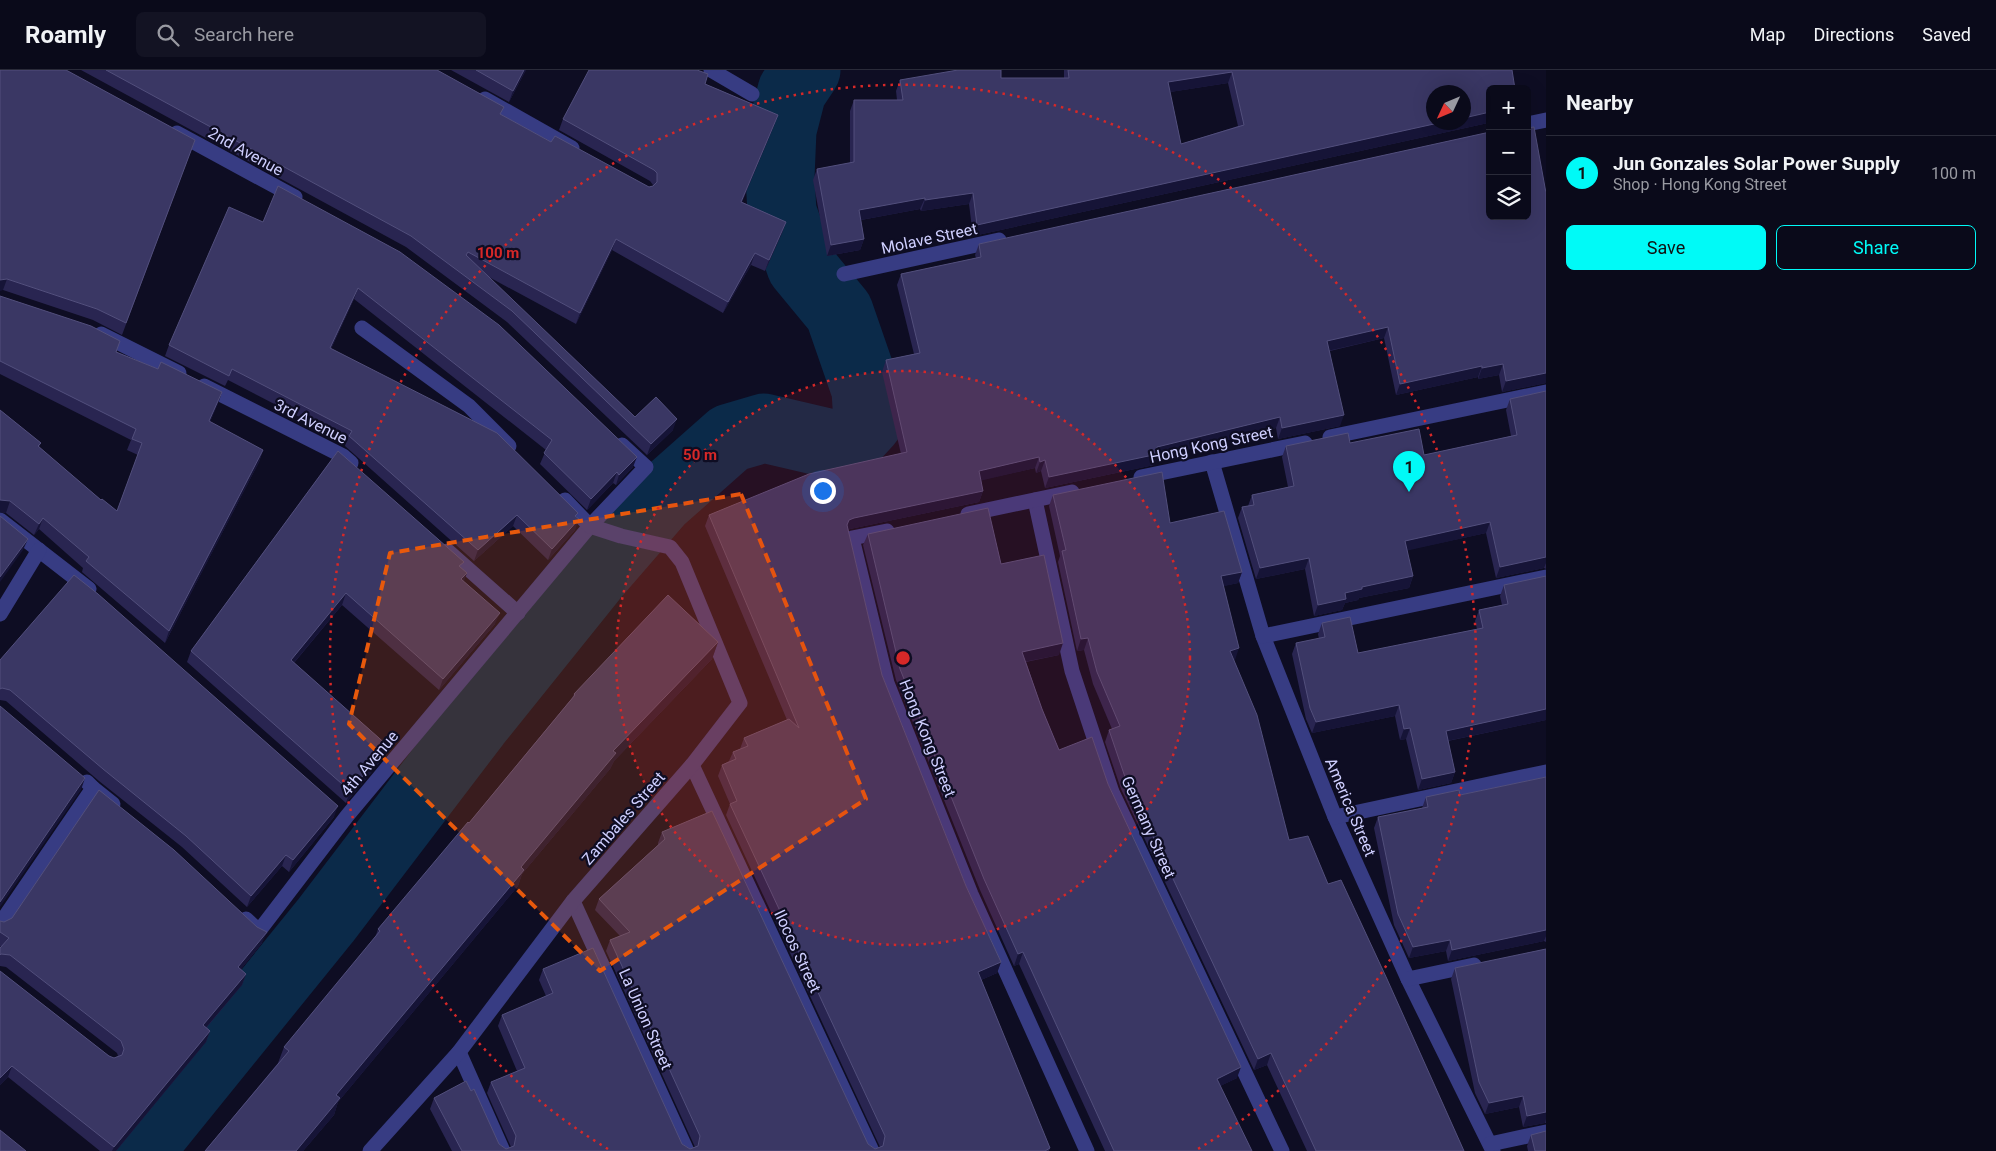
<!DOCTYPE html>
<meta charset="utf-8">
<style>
body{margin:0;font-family:Roboto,sans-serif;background:#131323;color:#f1f3f6}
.controls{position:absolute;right:15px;top:15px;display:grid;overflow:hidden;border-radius:8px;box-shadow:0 5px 20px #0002}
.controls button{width:45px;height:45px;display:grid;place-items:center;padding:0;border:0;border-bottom:1px solid #2a2b39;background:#0a0a1a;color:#f1f3f6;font:25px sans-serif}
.compass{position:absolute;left:1426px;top:15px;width:45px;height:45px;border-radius:50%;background:#0a0a1a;box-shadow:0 5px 20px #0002;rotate:226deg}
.you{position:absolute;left:822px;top:420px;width:18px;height:18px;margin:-12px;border:4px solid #fff;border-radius:50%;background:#1a73e8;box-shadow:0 0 0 8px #1a73e833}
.badge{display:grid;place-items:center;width:32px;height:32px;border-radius:50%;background:#00faf7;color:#111;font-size:16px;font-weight:700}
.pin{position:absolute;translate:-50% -41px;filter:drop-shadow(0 1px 2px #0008)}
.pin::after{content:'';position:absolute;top:26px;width:18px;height:15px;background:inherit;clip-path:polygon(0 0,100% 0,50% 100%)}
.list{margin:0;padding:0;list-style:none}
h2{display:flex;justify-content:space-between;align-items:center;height:65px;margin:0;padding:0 20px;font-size:21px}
h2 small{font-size:16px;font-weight:400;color:#999aa2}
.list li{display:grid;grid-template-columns:32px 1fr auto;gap:15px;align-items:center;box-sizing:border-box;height:75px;padding:0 20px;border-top:1px solid #2a2b39}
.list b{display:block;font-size:19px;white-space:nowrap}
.list p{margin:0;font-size:16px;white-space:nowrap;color:#999aa2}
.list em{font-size:16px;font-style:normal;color:#999aa2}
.actions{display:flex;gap:10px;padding:15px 20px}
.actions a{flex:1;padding:11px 0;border:1px solid #00faf7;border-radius:8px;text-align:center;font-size:18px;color:#00faf7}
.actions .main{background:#00faf7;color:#111}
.icon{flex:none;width:28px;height:28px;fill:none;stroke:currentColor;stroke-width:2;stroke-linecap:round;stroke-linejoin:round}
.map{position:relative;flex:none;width:1546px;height:1081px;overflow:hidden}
header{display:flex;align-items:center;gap:30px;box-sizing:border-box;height:70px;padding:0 25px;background:#0a0a1a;border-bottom:1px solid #2a2b39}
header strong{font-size:24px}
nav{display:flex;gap:28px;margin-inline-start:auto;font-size:18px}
.search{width:350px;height:45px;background:#131323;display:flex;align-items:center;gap:12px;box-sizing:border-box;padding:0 18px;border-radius:8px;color:#999aa2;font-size:19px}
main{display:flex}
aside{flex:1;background:#0a0a1a}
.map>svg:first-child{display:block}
</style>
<header>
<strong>Roamly</strong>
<div class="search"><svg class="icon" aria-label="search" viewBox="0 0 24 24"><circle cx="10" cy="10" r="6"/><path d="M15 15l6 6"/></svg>Search here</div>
<nav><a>Map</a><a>Directions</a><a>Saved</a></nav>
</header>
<main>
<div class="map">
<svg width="1546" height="1081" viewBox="0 0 1546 1081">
<rect width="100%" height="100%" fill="#0e0d23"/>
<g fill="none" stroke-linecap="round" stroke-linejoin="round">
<path stroke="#0b2a49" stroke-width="69" d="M139 1081 326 850 476 653 595 505 660 430 730 368 764 358 845 377 868 352 866 320 839 242 801 196 782 142 780 107 782 60 792 21 806 0"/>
<g stroke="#373c83" stroke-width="15">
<path d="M711 0 752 24"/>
<path d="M485 29 572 78"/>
<path d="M1527 54 1546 50"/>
<path d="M177 63 295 127"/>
<path d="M844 204 999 170"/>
<path d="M362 258 469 336 509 376"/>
<path d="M101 264 179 303"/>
<path d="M204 316 343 386 351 393"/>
<path d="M1330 367 1546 322"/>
<path d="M1212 392 1263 566 1335 747 1408 909 1493 1081"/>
<path d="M1141 407 1305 373"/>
<path d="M1035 430 1072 601 1112 722 1282 1081"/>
<path d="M968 444 1072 422"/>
<path d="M0 450 89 519"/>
<path d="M887 461 852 468 887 613 971 824 1087 1081"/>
<path d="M448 481 518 543"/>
<path d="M0 544 39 480"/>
<path d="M1263 566 1546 507"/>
<path d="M692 695 872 1081"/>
<path d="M93 718 113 734"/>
<path d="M1335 747 1546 702"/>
<path d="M573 831 687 1081"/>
<path d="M246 849 259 861 347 746 590 456 646 397 622 375"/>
<path d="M0 854 93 718 87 712"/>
<path d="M1408 909 1474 895"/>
<path d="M459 982 503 1081"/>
<path d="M1490 1074 1546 1062"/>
<path d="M370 1081 459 982 573 831 692 695 740 633 682 492 670 477 621 466 590 456 565 430"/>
</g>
</g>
<g fill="#292551" fill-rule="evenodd">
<path d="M0 0 195 70 122 265 93 250 3 220Z"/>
<path d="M81 0H437L501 45 551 72 649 117 653 116V115L650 111 559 60 563 49 705 14 778 45 742 132 786 152 782 163 765 201 751 195 723 243 612 180 576 254 487 206 635 347 673 360 647 385 507 252 406 177Z"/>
<path d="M451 0H526L509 32Z"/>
<path d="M1064 0H1512L1490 19V53H1488L973 166 969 134 921 141 920 139 861 150 864 169 860 180 827 186 813 110 817 99 850 93V41L854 30H897L896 21 900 10 1001 8H1064ZM1228 13 1238 56 1181 74 1170 22Z"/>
<path d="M1490 62 1546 313 1502 322 1499 305 1478 309V307L1396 325 1384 268 1330 281 1340 356 1278 369 1276 358 1157 387 1154 395 1045 418 1041 401 1036 403 1035 398 981 410 983 421 979 432 850 459 848 460 882 605 966 816 1001 892 997 903 981 910 1050 1078 1049 1081H452L430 1039 434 1028 506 1079 511 1077 487 1023 491 1012 517 1001 498 956 502 945 546 926 539 910 543 899 682 1074 690 1079 695 1077 606 881 610 870 620 866 595 840 599 829 658 775V773L662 762 868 1074 875 1079 880 1077 726 745 730 734 718 706 722 695 729 691 733 682 740 679 744 668 787 650 705 456 709 445 901 384 882 302 886 290 914 284 897 215 901 204 976 188 975 185 979 174Z"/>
<path d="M263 152 633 397 616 415 613 413 587 440 540 394 546 380 354 229 331 279 577 447 575 460 548 490 513 456 474 491 345 376 346 371 228 310 225 316 165 286 169 275Z"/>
<path d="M0 226 116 282 158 299 222 322 210 352 263 380 259 392 165 573 82 502 83 498 39 459 34 465 6 443 0 442V340L41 373 39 377 101 430 117 441 138 385 127 380 131 370 0 304Z"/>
<path d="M1546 321V499L1544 498 1496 508 1486 463 1407 480 1413 506 1409 518 1359 528 1358 530 1345 533 1342 540 1314 546 1305 499 1256 509 1238 448 1242 437 1248 436 1252 425 1288 417 1282 387 1286 376 1350 373 1424 385 1511 366 1506 340 1510 329Z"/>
<path d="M338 381 461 498 464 512 495 554 439 620 342 535 294 593 388 676 384 687 346 733 187 592 191 581Z"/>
<path d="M1053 425 1170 453 1242 502 1238 513 1223 516 1235 590H1234L1289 770 1328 814 1464 1081H1307L1267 995 1254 1000 1121 719 1105 672 1109 660 1112 659 1093 614 1084 580 1077 581 1058 492 1060 486 1049 436Z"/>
<path d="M868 464 1001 494 1059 585 1026 592 1042 639 1059 680 1108 714 1237 1008 1220 1016 1252 1081H1105L1019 894 1014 896 980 820 896 610 863 475Z"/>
<path d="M1504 515 1546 650 1448 671 1455 702 1451 713 1418 720 1406 669 1400 670 1395 646 1312 663 1306 649 1292 584 1296 573 1319 569 1318 564 1322 553 1358 583 1477 559 1475 551 1479 540 1502 535 1500 526Z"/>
<path d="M718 572 712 589 614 691 610 699 522 804 518 816 338 1032 334 1045 303 1081H205L278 993 284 977 375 868 378 859 469 753 572 628 574 624Z"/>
<path d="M0 590 334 747 289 802 282 796 247 837 182 777 99 711 6 631 0 630Z"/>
<path d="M1546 707V872L1544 871 1448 891 1446 881 1409 888 1394 855 1374 758 1378 747 1422 738 1426 727 1460 725Z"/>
<path d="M0 851 4 852 262 873 241 899 246 904 242 915 207 957 210 961 206 972 116 1081H100L8 1007 0 1015V901L109 986 114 988 118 986 117 983 6 897 0 896V878L1 877 0 876Z"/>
<path d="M1546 879V1053H1545L1523 1057 1519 1037 1485 1044 1475 1023 1451 909 1455 898Z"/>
<path d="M1531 1065 1546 1081H1528L1527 1076Z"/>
</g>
<g fill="#161437">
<path d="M524 0H526L509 32 513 21Z"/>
<path d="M1232 2 1228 13 1164 23 1168 12Z"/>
<path d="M1490 42V48L1488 53 973 166 977 155 1443 52H1464V48Z"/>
<path d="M778 45 774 56 737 143 741 132Z"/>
<path d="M973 123 969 134 921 141 925 130Z"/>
<path d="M925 128 920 139 855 151 859 140Z"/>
<path d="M786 152 782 163 765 201 769 190Z"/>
<path d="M616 169 612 180 576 254 580 243Z"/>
<path d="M864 169 860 180 827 186 831 175Z"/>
<path d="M755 183 751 195 723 243 728 232Z"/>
<path d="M7 209 3 220 0 221V210Z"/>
<path d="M358 218 354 229 326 289 330 278Z"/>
<path d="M1388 257 1384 268 1323 282 1327 271Z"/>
<path d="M1503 294 1499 305 1478 309 1482 298Z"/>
<path d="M1482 296 1478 307 1396 325 1400 314Z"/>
<path d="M1546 303V313L1502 322 1506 311Z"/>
<path d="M222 322 218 334 205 363 209 351Z"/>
<path d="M1344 345 1340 356 1278 369 1282 358Z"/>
<path d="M1280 347 1276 358 1157 387 1154 395 1045 418 1049 407 1157 377Z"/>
<path d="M677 349 673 360 647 385 651 374Z"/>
<path d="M263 380 259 392 165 573 169 561Z"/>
<path d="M637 387 633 397 616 415 619 405Z"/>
<path d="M1039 387 1035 398 975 412 979 401Z"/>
<path d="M1045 390 1041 401 1036 403 1040 392Z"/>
<path d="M617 402 613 413 587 440 591 429Z"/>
<path d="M983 421 979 432 850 459 845 461 847 455 849 450 854 448Z"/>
<path d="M0 430 10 431 6 443 0 442Z"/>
<path d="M517 445 513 456 474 491 478 480Z"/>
<path d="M43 448 39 459 34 465 39 454Z"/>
<path d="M579 449 575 460 548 490 552 479Z"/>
<path d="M1490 452 1486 463 1401 482 1405 471Z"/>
<path d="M28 469 23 480 0 512V507Z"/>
<path d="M1546 487V493L1544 498 1496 508 1500 497Z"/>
<path d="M1309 488 1305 499 1256 509 1260 498Z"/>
<path d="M1242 502 1238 513 1216 518 1221 506Z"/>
<path d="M467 503 463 514 461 509Z"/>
<path d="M1413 506 1409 518 1359 528 1358 530 1345 533 1342 540 1314 546 1318 535 1345 523 1362 517Z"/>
<path d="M346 523 342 535 287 601 291 590Z"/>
<path d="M500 543 495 554 439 620 443 609Z"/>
<path d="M1088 568 1084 580 1077 581 1081 569Z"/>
<path d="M718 572 712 589 614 691 610 699 522 804 518 816 338 1032 334 1045 303 1081H296L336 1025 521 797 613 681Z"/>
<path d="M1063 573 1059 585 1018 593 1022 582Z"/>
<path d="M1239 578 1235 590 1226 593 1230 581Z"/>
<path d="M1399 635 1395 646 1312 663 1316 652Z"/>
<path d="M1546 639V650L1442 672 1446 661Z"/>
<path d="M1410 658 1406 669 1400 670 1404 659Z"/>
<path d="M388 676 384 687 346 733 350 721Z"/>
<path d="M1455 702 1451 713 1418 720 1422 709Z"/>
<path d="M85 708 81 720 0 837V832Z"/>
<path d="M338 736 334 747 289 802 293 790Z"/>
<path d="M286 785 282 796 247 837 251 826Z"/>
<path d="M1546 860V866L1544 871 1448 891 1452 880Z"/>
<path d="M267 862 262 873 234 908 238 897Z"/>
<path d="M1450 870 1446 881 1409 888 1413 877Z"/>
<path d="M1023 882 1019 894 1014 896 1018 884Z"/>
<path d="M1001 892 997 903 974 913 978 902Z"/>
<path d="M246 904 242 915 199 966 203 955Z"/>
<path d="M210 961 206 972 116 1081H112L114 1077Z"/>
<path d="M1271 983 1267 995 1254 1000 1258 989Z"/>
<path d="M12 996 8 1007 0 1015V1008Z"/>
<path d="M1241 997 1237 1008 1212 1020 1217 1009Z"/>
<path d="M1523 1026 1519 1037 1485 1044 1489 1033Z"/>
<path d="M1546 1042V1049L1545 1053 1523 1057 1527 1046Z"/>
</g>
<g fill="#3a3764" stroke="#524f7c" fill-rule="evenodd">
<path d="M0 0H66L195 70 126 253 97 239 7 209 0 210Z"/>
<path d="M106 0H437L504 37 500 44 551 72 555 66 649 117 653 116 657 112V103L654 100 563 49 589 0H697L708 4 705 14 778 45 741 132 786 152 769 190 755 183 728 232 616 169 580 243 468 182 466 185 635 347 656 327 677 349 651 374 512 241 411 166Z"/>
<path d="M476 0H524L513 21Z"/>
<path d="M958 0H1001V8H1069L1068 0H1512L1515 19H1490V42L1464 48V22H1434V52H1443L977 155 973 123 925 130V128L859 140 864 169 831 175 817 99 854 92V30H903L900 10ZM1232 2 1244 55 1181 74 1168 12Z"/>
<path d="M1534 57 1546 123V303L1506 311 1503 294 1482 298V296L1400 314 1388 257 1327 271 1344 345 1282 358 1280 347 1157 377 1158 384 1049 407 1045 390 1040 392 1039 387 979 401 983 421 854 448 849 450 847 455 882 605 966 816 1001 892 978 902 1050 1078 1045 1081H462L434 1028 466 1011 471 1021 474 1019 499 1074 506 1079 514 1076 516 1066 491 1012 525 998 502 945 553 923 543 899 593 878 682 1074 690 1079 698 1076 700 1066 610 870 630 862 599 829 665 769 662 762 712 741 868 1074 875 1079 883 1076 885 1066 730 734 737 731 722 695 736 689 733 682 748 676 744 668 789 649 799 658 709 445 809 404 907 382 886 290 920 283 901 204 981 187 979 174 1490 62V146H1527V58Z"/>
<path d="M278 116 400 182 499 255 637 387 619 405 617 402 591 429 544 383 552 370 358 218 330 278 497 363 578 443 575 446 579 449 552 479 517 445 478 480 349 366 352 361 232 299 229 306 169 275 229 137 263 152Z"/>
<path d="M0 226 91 256 120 271 116 282 158 299 161 292 222 322 209 351 263 380 169 561 86 491 89 487 43 448 39 454 10 431 0 430V340L41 373 38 376 101 430 102 429 117 441 142 373 132 369 136 359 0 291Z"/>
<path d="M1546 321V487L1500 497 1490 452 1405 471 1413 506 1362 517V519L1345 523 1346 529 1318 535 1309 488 1260 498 1242 437 1254 435 1252 425 1294 416 1286 376 1348 363 1350 373 1419 359 1424 385 1517 365 1510 329Z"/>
<path d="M338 381 464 492 459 496 467 503 461 509 500 543 443 609 346 523 291 590 388 676 350 721 191 581Z"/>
<path d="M1162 402 1170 453 1224 441 1242 502 1221 506 1239 578 1230 581 1257 645 1289 770 1308 766 1328 814 1341 810 1387 909 1464 1081H1316L1271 983 1258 989 1125 707 1109 660 1120 656 1097 602 1088 568 1081 569 1062 481 1066 480 1053 425Z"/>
<path d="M988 438 1001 494 1044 485 1063 573 1022 582 1042 639 1059 680 1092 667 1108 714 1241 997 1217 1009 1252 1081H1114L1023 882 1018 884 984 809 900 599 868 464Z"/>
<path d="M0 446 28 469 0 507Z"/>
<path d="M74 505 98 524 338 736 293 790 286 785 251 826 186 766 103 699 10 620 2 618 0 619V590Z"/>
<path d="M1546 506V639L1446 661 1455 702 1422 709 1410 658 1404 659 1399 635 1316 652 1310 638 1296 573 1325 567 1322 553 1350 547 1358 583 1483 558 1479 540 1508 534 1504 515Z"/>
<path d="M668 525 718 572 613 681 616 683 521 797 524 800 336 1025 340 1028 296 1081H205L289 981 284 977 380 861 378 859 468 752 469 753 575 625 574 624Z"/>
<path d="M0 636 85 708 0 832Z"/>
<path d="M1546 707V860L1452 880 1450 870 1413 877 1398 844 1378 747 1428 737 1426 727 1459 720 1460 725Z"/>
<path d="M99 720 174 780 257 857 267 862 238 897 246 904 203 955 210 961 114 1077 12 996 0 1008V901L109 986 114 988 122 985 124 979 121 971 10 885 1 884 0 885V878L9 868 0 862V851L4 852 12 848Z"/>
<path d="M1546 879V1042L1527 1046 1523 1026 1489 1033 1479 1012 1455 898Z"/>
<path d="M0 1060 26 1081H0Z"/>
<path d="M1546 1061V1081H1535L1531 1065Z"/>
</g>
<path fill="#e8590c" fill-opacity="0.2" stroke="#e8590c" stroke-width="4" stroke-dasharray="10 6" stroke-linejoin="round" d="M741 424 866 729 600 901 349 654 390 483Z"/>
<circle cx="903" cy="588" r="287" fill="#d62828" fill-opacity=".12"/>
<g fill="none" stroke="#d62828" stroke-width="2.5" stroke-dasharray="2.5 5">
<circle cx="903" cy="588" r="287"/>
<path d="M608 1079A573 573 0 1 1 1198 1079"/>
</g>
<g text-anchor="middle" stroke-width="4.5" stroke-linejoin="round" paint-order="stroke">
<g font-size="16" fill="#cfcfff" stroke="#0e0d23">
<text transform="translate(246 81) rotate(29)" y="6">2nd Avenue</text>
<text transform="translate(929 168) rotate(-12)" y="6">Molave Street</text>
<text transform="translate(311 351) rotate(27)" y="6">3rd Avenue</text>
<text transform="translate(1211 374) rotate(-12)" y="6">Hong Kong Street</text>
<text transform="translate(928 668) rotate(68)" y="6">Hong Kong Street</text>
<text transform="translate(369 693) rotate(-50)" y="6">4th Avenue</text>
<text transform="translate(1351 737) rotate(67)" y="6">America Street</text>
<text transform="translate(623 748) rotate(-49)" y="6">Zambales Street</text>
<text transform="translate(1149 757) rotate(66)" y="6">Germany Street</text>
<text transform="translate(798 881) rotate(65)" y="6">Ilocos Street</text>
<text transform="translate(646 949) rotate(66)" y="6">La Union Street</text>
</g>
</g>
<circle cx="903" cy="588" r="8" fill="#d62828" stroke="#0e0d23" stroke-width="2.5"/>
<g font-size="15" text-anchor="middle" font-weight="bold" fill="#d62828" stroke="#0e0d23" stroke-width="4.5" stroke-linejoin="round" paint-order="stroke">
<text x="498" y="188">100 m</text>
<text x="700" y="390">50 m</text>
</g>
</svg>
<div class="controls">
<button>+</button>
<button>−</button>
<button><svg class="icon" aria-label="layers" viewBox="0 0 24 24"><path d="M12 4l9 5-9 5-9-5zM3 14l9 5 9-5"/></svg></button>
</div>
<svg class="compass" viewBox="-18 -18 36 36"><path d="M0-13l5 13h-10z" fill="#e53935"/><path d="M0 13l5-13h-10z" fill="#999aa2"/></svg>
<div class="you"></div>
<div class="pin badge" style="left:1409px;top:422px">1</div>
</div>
<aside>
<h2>Nearby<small></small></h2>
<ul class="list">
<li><span class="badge">1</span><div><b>Jun Gonzales Solar Power Supply</b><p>Shop · Hong Kong Street</p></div><em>100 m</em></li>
</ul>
<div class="actions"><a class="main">Save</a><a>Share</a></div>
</aside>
</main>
